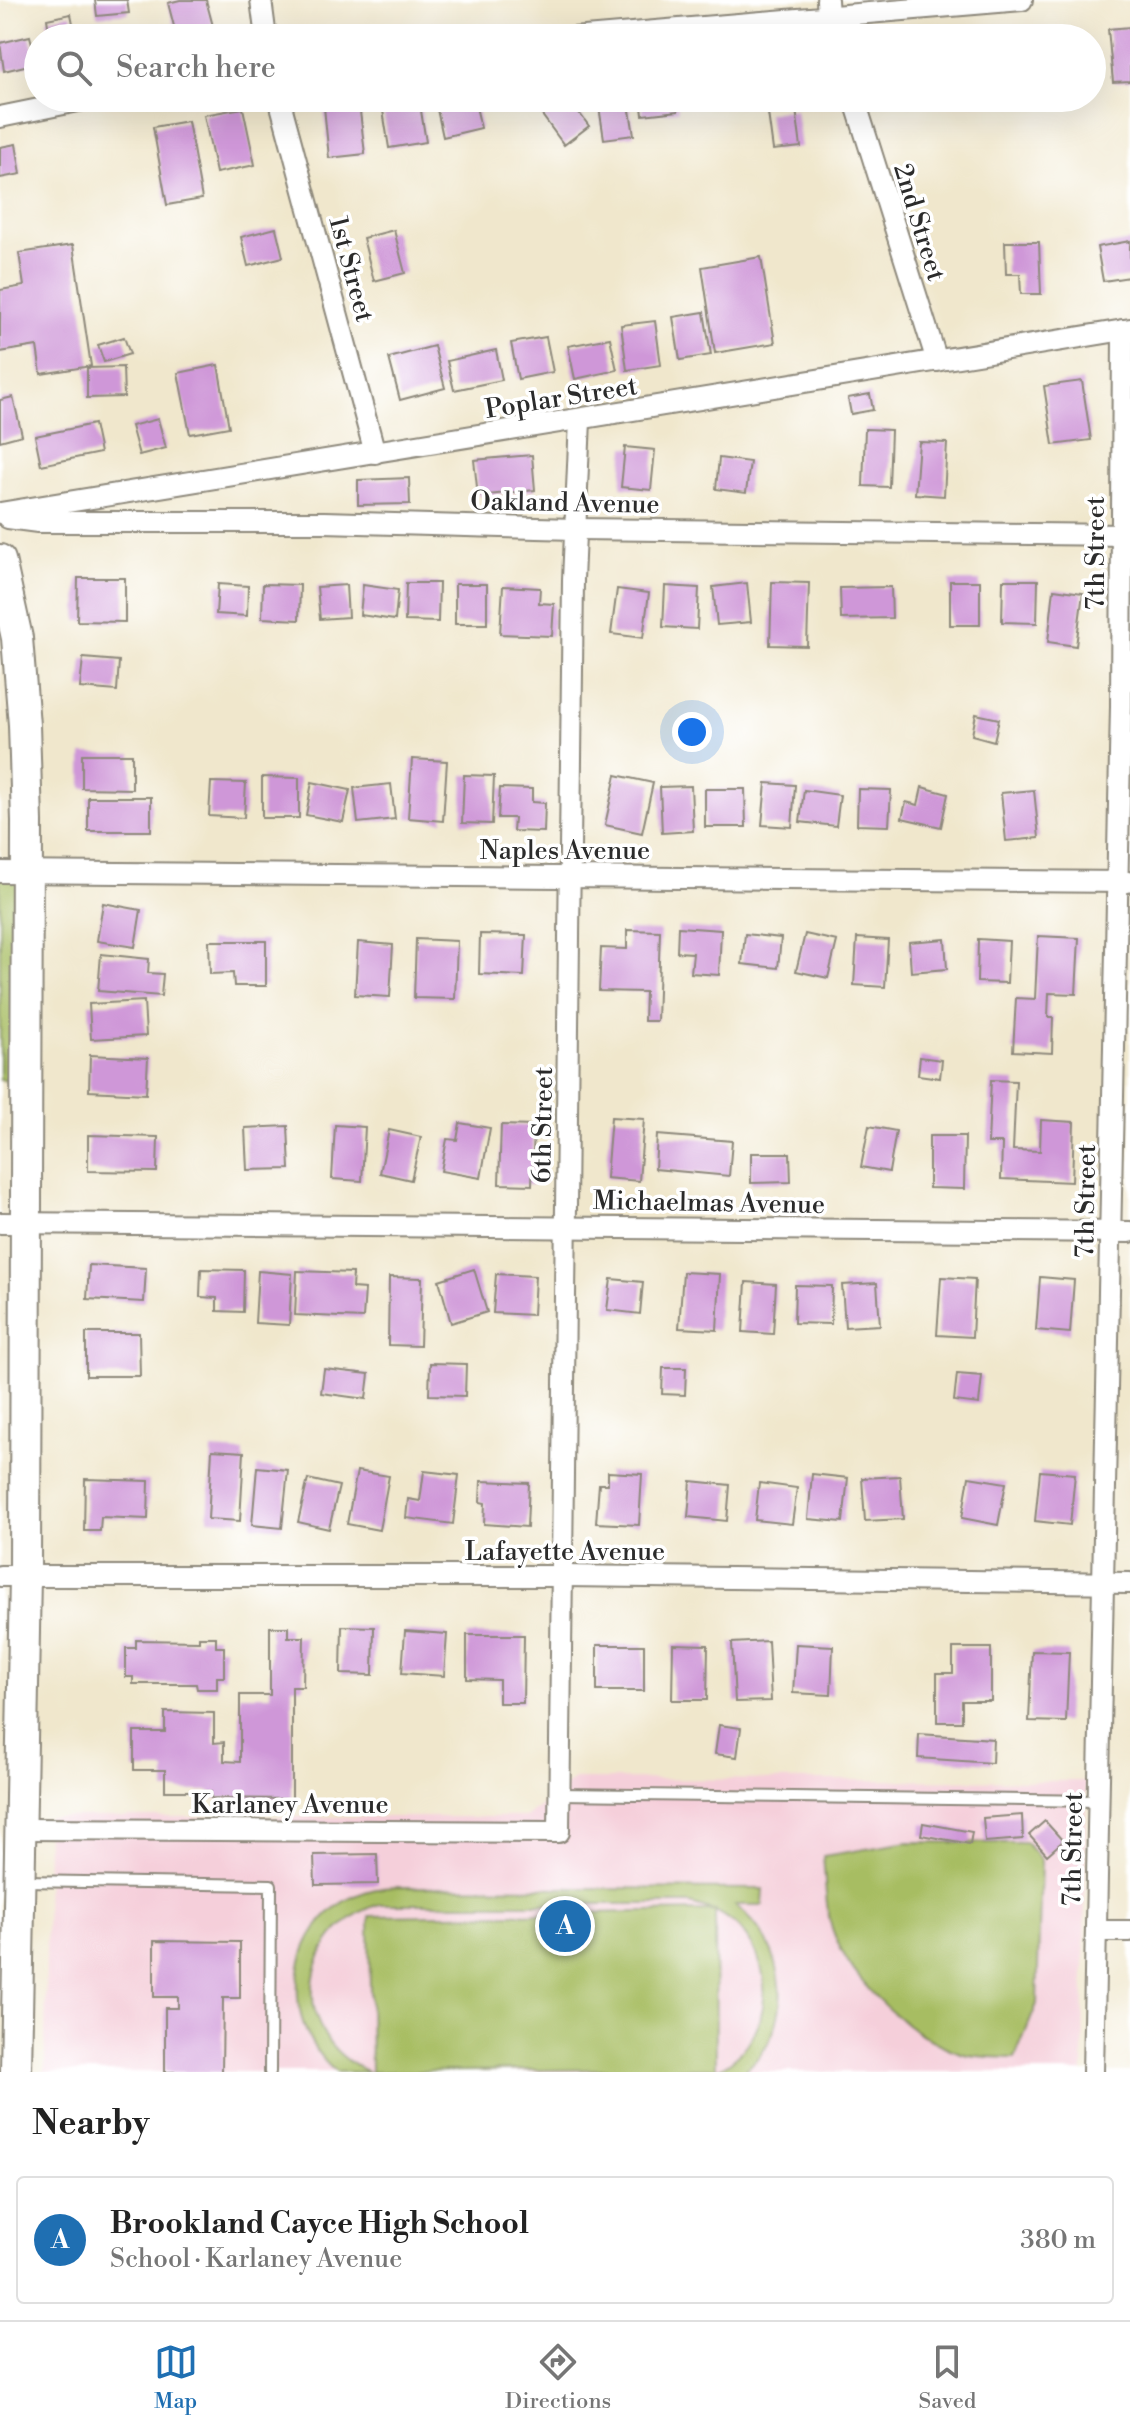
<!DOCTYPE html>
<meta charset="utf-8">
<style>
body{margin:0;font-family:"Libre Bodoni",serif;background:#f6f6f6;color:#222}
.you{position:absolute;left:692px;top:732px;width:28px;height:28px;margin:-20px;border:6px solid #fff;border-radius:50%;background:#1a73e8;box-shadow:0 0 0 12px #1a73e833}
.badge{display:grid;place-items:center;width:52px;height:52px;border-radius:50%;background:#1f6fb2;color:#fff;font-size:26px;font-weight:700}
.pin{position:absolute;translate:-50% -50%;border:4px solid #fff;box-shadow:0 2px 8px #0006}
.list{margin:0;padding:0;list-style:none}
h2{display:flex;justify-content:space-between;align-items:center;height:104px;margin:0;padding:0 32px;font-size:34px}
h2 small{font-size:26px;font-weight:400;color:#767676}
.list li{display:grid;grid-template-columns:52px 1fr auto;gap:24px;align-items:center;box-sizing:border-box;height:128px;margin:0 16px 16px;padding:0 16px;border:2px solid #e0e0e0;border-radius:8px}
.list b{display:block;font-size:30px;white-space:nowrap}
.list p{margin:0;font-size:26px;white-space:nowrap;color:#767676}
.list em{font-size:26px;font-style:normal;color:#767676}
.icon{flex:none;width:44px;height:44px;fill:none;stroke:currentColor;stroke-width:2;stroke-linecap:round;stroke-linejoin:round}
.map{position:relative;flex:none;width:1130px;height:2072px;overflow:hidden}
.search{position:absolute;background:#fff;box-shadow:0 8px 32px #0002;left:24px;right:24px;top:24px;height:88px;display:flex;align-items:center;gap:20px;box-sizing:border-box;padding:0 28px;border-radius:44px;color:#767676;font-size:30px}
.sheet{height:248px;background:#fff}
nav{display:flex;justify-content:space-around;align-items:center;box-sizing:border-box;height:112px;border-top:2px solid #e0e0e0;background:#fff;font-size:22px;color:#767676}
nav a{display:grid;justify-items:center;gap:4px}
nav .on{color:#1f6fb2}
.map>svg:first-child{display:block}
</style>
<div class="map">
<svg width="1130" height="2072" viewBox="0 0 1130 2072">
<rect width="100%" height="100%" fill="#fff"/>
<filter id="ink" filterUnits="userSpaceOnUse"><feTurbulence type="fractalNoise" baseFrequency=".0125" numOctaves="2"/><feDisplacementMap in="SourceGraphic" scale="16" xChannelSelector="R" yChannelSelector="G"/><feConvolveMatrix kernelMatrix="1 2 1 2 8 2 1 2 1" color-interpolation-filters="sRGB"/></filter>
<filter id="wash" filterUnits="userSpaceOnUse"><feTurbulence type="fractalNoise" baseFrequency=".006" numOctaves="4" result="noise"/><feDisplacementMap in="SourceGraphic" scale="32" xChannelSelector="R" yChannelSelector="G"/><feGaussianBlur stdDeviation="1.8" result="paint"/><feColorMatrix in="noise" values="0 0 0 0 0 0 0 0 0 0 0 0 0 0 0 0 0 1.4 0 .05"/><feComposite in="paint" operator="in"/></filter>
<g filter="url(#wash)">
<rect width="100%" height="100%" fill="#f0e7cc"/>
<path fill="#f5cfda" d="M574 1779 1086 1781 1083 2072H45L47 1817H527Z"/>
<g fill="#a7bd62" stroke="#697446" stroke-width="2">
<path d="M0 873H27L25 1081 0 1080Z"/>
<path d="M908 1842 1026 1843 1041 1860 1037 2004 1015 2058C998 2057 977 2058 961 2053 905 2035 841 1974 829 1917 825 1897 825 1876 823 1856Z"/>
<path d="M403 1887 764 1889 763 1905H735C789 1945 799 2028 743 2072H710C781 2045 782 1943 715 1911L716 2068 371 2072 369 1916 714 1911 690 1904H380C298 1930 287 2038 369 2072H336C274 2020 288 1911 372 1890 382 1887 392 1887 403 1887Z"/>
</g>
<g id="blocks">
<g fill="#cf97d8">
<path d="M95 0H127L129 13 97 16Z"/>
<path d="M180 0H206L214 30 177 38 168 3Z"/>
<path d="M71 14 76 38H50L47 19Z"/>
<path d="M1130 27V81L1113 82 1108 29Z"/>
<path d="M30 36 37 63 4 71 0 43Z"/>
<path d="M381 98H419L426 142 389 148Z"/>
<path d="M442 98H474L481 128 443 137 435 100Z"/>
<path d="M557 98H568L589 126 564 145 539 111Z"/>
<path d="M608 98H628L634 135 604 139 598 100Z"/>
<path d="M641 98H677L678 111 643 115Z"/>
<path d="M697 98H732V100L697 102Z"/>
<path d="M970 98H995L996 101 971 103Z"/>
<path d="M359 103 365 154 329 158 324 107Z"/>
<path d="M243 108 255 165 216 173 204 115Z"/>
<path d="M796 109 801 147 773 150 768 113Z"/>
<path d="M188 121 202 199 167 205 153 127Z"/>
<path d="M16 144 21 174 0 178V147Z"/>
<path d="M276 228 283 257 248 266 241 237Z"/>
<path d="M394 230 405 273 374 281 363 238Z"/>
<path d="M1130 241V277L1103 281 1097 247Z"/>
<path d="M1005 242H1039L1041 294H1021L1020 274H1006Z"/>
<path d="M73 245 91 366 41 374 37 346 0 352V290L24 286 19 253Z"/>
<path d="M761 257 775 343 715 353 702 267Z"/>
<path d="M704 312 711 355 680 360 673 317Z"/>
<path d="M655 321 661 365 627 370 621 325Z"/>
<path d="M124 337 130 354 104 362 98 345Z"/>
<path d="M546 337 553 372 518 379 511 343Z"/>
<path d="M610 338 617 370 575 379 568 346Z"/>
<path d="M434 346 445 388 400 400 389 358Z"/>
<path d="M496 350 502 380 454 390 447 361Z"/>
<path d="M218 365 229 427 190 434 178 373Z"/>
<path d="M123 367 124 397 87 398V368Z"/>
<path d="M1082 381 1091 440 1053 445 1044 386Z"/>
<path d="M870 394 873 410 851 414 848 398Z"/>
<path d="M13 397 22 435 0 441V400Z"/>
<path d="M158 419 166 448 139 455 131 426Z"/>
<path d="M94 424 100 453 41 465 35 436Z"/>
<path d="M865 429 891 430 889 487 863 486Z"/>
<path d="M919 442 947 443 944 496 915 494Z"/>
<path d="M625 447 655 450 651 490 621 487Z"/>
<path d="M532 455 535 490 478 496 474 460Z"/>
<path d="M719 458 750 462 746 493 716 489Z"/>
<path d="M409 478 410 504 358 505V480Z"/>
<path d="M78 578H125V622L77 621Z"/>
<path d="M1003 580H1038L1037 623 1002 622Z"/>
<rect x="950" y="581" width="30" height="44"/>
<path d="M772 582 809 583 807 646 770 645Z"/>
<path d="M406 583H439L438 622 405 621Z"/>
<path d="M747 583 751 622 717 625 713 587Z"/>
<path d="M218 584 248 586 247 616 216 614Z"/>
<path d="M263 584 300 585 299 620 262 618Z"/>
<rect x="455" y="584" width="32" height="40"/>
<path d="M346 585 348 617 320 619 317 587Z"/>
<path d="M363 585 398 590 395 620 360 615Z"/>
<path d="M503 586 540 588 539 603 554 604 552 636 500 634Z"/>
<path d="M665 586 699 588 697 629 663 627Z"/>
<path d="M891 587 892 618 841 619 840 588Z"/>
<path d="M617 589 649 593 643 638 611 634Z"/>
<path d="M1054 589 1083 593 1076 646 1048 642Z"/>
<path d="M83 658 119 661 117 691 80 688Z"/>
<path d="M976 714 999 719 994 741 972 735Z"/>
<path d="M82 754H132V789L82 788Z"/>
<path d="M412 759 447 761 443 821 408 818Z"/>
<path d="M464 775 494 776 492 824 462 823Z"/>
<path d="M616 775 653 783 642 833 605 825Z"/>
<path d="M262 777 299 778V818H262Z"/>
<path d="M211 782 246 783 244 818 209 816Z"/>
<path d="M312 782 350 790 343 822 306 815Z"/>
<path d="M766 783 795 785 792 827 762 825Z"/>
<path d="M391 784 395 819 358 823 354 788Z"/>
<path d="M691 786 693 831 662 833 660 787Z"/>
<path d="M922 787 948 794 941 827 902 818 906 802 918 805Z"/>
<path d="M500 788 532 789V802L545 803 544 832 513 831 514 818H498Z"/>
<path d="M705 789H745L746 827H705Z"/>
<path d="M858 789 891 790 889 826 857 825Z"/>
<path d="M804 790 840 795 836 826 800 822Z"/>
<path d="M1034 790 1039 838 1006 841 1001 793Z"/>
<rect x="88" y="797" width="63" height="34"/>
<path d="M103 903 141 910 135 947 97 941Z"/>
<path d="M678 927 721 930 719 975 691 973 693 953 677 952Z"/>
<path d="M627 930 660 931 657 1021H644L645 992 599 991 601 948 627 949Z"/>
<path d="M480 934 526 935 524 976 479 974Z"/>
<path d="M745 934 781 938 778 968 742 964Z"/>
<path d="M805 934 837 941 828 978 796 971Z"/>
<path d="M1038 936 1079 938 1076 994 1049 993 1048 1017H1053L1052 1053 1013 1051 1016 998 1035 999Z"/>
<path d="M857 938 888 940 885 987 854 985Z"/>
<path d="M416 939 457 941 455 999 414 998Z"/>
<path d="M945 939 947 969 911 972 909 942Z"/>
<path d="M978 939 1009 941 1007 983 977 982Z"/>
<path d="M209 941H266V986H234L233 973 210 974Z"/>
<path d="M358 942 393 945 390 997 355 995Z"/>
<path d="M101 954 149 959 148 973 163 974 161 996 98 991Z"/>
<path d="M144 1001 146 1036 91 1039 89 1004Z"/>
<path d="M90 1055 148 1058 146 1094 89 1091Z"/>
<path d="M920 1057 942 1060 940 1078 918 1075Z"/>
<path d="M991 1080 1016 1081 1013 1150 1040 1151 1041 1120 1074 1122 1072 1182 1001 1179 1002 1143H988Z"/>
<path d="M611 1117 644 1119 639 1181 606 1178Z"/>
<path d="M460 1123 490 1128 481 1178 441 1171 447 1139 457 1140Z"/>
<path d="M335 1125 365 1127 362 1181 332 1179Z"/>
<path d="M501 1125 534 1126 532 1185 499 1184Z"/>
<path d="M288 1126 290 1169 247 1170 245 1128Z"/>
<path d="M869 1126 896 1131 889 1172 861 1167Z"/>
<path d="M389 1130 421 1137 411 1180 380 1173Z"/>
<path d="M88 1135 158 1137 157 1172 88 1171Z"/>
<path d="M657 1135 732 1141 729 1176 655 1169Z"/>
<path d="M929 1136H965L964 1189 929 1188Z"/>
<path d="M751 1153H790L791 1182 751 1183Z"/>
<path d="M89 1265 146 1268 144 1302 87 1299Z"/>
<path d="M201 1269 244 1270 243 1312 217 1311V1298L200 1297Z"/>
<path d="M474 1269 487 1312 451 1323 439 1280Z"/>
<path d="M258 1271 292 1274 289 1325 255 1323Z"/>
<path d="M297 1271 353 1273 352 1288 365 1289 363 1318 295 1315Z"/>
<path d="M683 1272 720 1274 717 1330 679 1328Z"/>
<path d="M496 1274 535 1276 533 1315 493 1313Z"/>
<path d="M389 1277 422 1278 420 1346 388 1345Z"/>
<path d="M941 1277 975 1279 972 1337 937 1335Z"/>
<path d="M1040 1277 1074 1280 1070 1333 1036 1330Z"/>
<path d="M611 1279 643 1282 640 1314 607 1310Z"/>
<path d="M746 1282 776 1284 773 1334 743 1332Z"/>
<path d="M877 1283 880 1325 845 1327 842 1285Z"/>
<path d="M795 1285 832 1286 831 1324 794 1323Z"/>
<path d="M86 1333H139L140 1376H86Z"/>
<path d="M430 1363 466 1364 465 1396 429 1395Z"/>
<path d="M663 1368H686L685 1395 662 1394Z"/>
<path d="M324 1369 369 1374 366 1399 321 1393Z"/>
<path d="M957 1374 982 1376 979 1404 954 1401Z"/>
<path d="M212 1450 244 1452 240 1521 208 1519Z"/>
<path d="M257 1467 288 1470 282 1528 252 1525Z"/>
<path d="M357 1471 389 1476 379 1530 347 1524Z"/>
<path d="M424 1471 459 1475 453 1524 406 1518 408 1499 420 1501Z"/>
<path d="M1040 1471 1075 1474 1070 1525 1035 1521Z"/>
<path d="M608 1472 642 1474 639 1525 596 1523 599 1484H608Z"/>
<path d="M812 1474 848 1478 843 1522 808 1519Z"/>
<path d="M900 1476 903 1519 865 1521 862 1478Z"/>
<path d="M969 1477 1006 1483 998 1525 962 1518Z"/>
<path d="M85 1479 149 1481 148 1519 101 1517 100 1531H84Z"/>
<path d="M308 1479 339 1486 329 1529 298 1522Z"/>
<path d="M481 1481 529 1483 527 1527 484 1524 485 1503 480 1502Z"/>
<path d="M691 1481 730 1485 727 1521 688 1517Z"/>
<path d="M759 1483 797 1488 792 1524 755 1520Z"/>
<path d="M342 1626 374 1627 373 1675 341 1674Z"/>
<path d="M270 1627H288V1637H304L303 1687H292V1799L211 1798V1791H165V1770H134V1732H165V1712L214 1713V1743L224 1742V1761L240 1762V1695H270Z"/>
<path d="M405 1631 447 1634 444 1676 402 1673Z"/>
<path d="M467 1635H524L523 1703H499V1680L467 1679Z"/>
<path d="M199 1637H216V1647H224V1677H217V1689H197L196 1684H133V1677H126V1648H136V1640L199 1641Z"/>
<path d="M768 1641 771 1701 735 1702 732 1643Z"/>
<path d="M673 1644 708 1645 707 1700H672Z"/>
<path d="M796 1644 833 1646 831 1695 793 1693Z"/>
<rect x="597" y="1645" width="47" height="46"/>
<path d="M953 1648H991V1701H962V1722H937V1673H953Z"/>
<path d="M1032 1651 1069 1652 1066 1722 1029 1721Z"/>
<path d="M719 1725 741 1728 737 1757 715 1754Z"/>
<path d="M919 1734 993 1739 992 1763 918 1758Z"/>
<path d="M1022 1815 1023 1839 985 1842 983 1818Z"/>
<path d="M1045 1821 1063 1841 1047 1855 1029 1835Z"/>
<path d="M923 1823 972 1832 970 1844 921 1835Z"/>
<path d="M377 1854 378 1884 315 1885 314 1855Z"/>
<path d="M154 1941 240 1942V1998H223L222 2072H165V2008H178V1997H154Z"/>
</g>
</g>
</g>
<g filter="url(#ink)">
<use href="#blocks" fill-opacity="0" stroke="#8e897c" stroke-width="2"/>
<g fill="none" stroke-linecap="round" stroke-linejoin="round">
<defs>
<g id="service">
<path d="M559 1794 1099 1801"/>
<path d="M24 1881 271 1885 270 2072"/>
</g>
<g id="minor">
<path d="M261 0 266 38"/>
<path d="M827 0 828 16 835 38"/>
<path d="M573 38 1022 0"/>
<path d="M279 98 375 453"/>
<path d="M854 98 937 361"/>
<path d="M0 117 93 98"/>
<path d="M0 513 1130 329"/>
<path d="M8 518 38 522H324L575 529 1130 535"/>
<path d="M0 872 1128 882"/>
<path d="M0 1223 1130 1232"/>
<path d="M0 1576H563L1130 1583"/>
<path d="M21 1829 559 1832 573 580 580 420"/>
<path d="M1096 1931H1130"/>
<path d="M1093 2072 1121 706 1123 330"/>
</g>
<path id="secondary" d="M0 560 17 638 24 725 27 821 25 1576 16 2072"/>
</defs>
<use href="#service" stroke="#8e897c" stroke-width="14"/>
<use href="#minor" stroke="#8e897c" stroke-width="24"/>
<use href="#secondary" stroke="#8e897c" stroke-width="34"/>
<use href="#service" stroke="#fff" stroke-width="10"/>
<use href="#minor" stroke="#fff" stroke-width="20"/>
<use href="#secondary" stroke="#fff" stroke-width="30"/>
</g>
</g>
<g text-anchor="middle" stroke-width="7" stroke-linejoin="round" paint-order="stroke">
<g font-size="26" fill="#2b2b2b" stroke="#fff">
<text transform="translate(920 222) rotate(73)" y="9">2nd Street</text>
<text transform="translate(352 269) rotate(75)" y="9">1st Street</text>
<text transform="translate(561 397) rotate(-9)" y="9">Poplar Street</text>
<text transform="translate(565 502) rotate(1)" y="9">Oakland Avenue</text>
<text transform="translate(1095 553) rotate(-90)" y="9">7th Street</text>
<text x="565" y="859">Naples Avenue</text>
<text transform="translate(542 1125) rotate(-89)" y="9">6th Street</text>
<text transform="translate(1085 1201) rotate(-89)" y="9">7th Street</text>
<text transform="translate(709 1202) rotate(1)" y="9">Michaelmas Avenue</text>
<text x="565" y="1560">Lafayette Avenue</text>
<text x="290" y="1813">Karlaney Avenue</text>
<text transform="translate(1072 1849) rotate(-89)" y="9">7th Street</text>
</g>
</g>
</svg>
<div class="you"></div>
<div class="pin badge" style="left:565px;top:1926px">A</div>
<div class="search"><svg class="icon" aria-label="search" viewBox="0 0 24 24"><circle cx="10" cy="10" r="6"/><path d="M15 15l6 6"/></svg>Search here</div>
</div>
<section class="sheet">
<h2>Nearby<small></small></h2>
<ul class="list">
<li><span class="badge">A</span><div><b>Brookland Cayce High School</b><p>School · Karlaney Avenue</p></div><em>380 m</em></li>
</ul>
</section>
<nav>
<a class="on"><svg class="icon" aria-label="map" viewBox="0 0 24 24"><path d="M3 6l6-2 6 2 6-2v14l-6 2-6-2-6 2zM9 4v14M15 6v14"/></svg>Map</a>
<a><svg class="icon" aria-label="directions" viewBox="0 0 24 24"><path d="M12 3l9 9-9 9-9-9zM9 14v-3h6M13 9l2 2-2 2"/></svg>Directions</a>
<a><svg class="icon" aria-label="saved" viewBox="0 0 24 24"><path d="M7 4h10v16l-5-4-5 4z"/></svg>Saved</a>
</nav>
